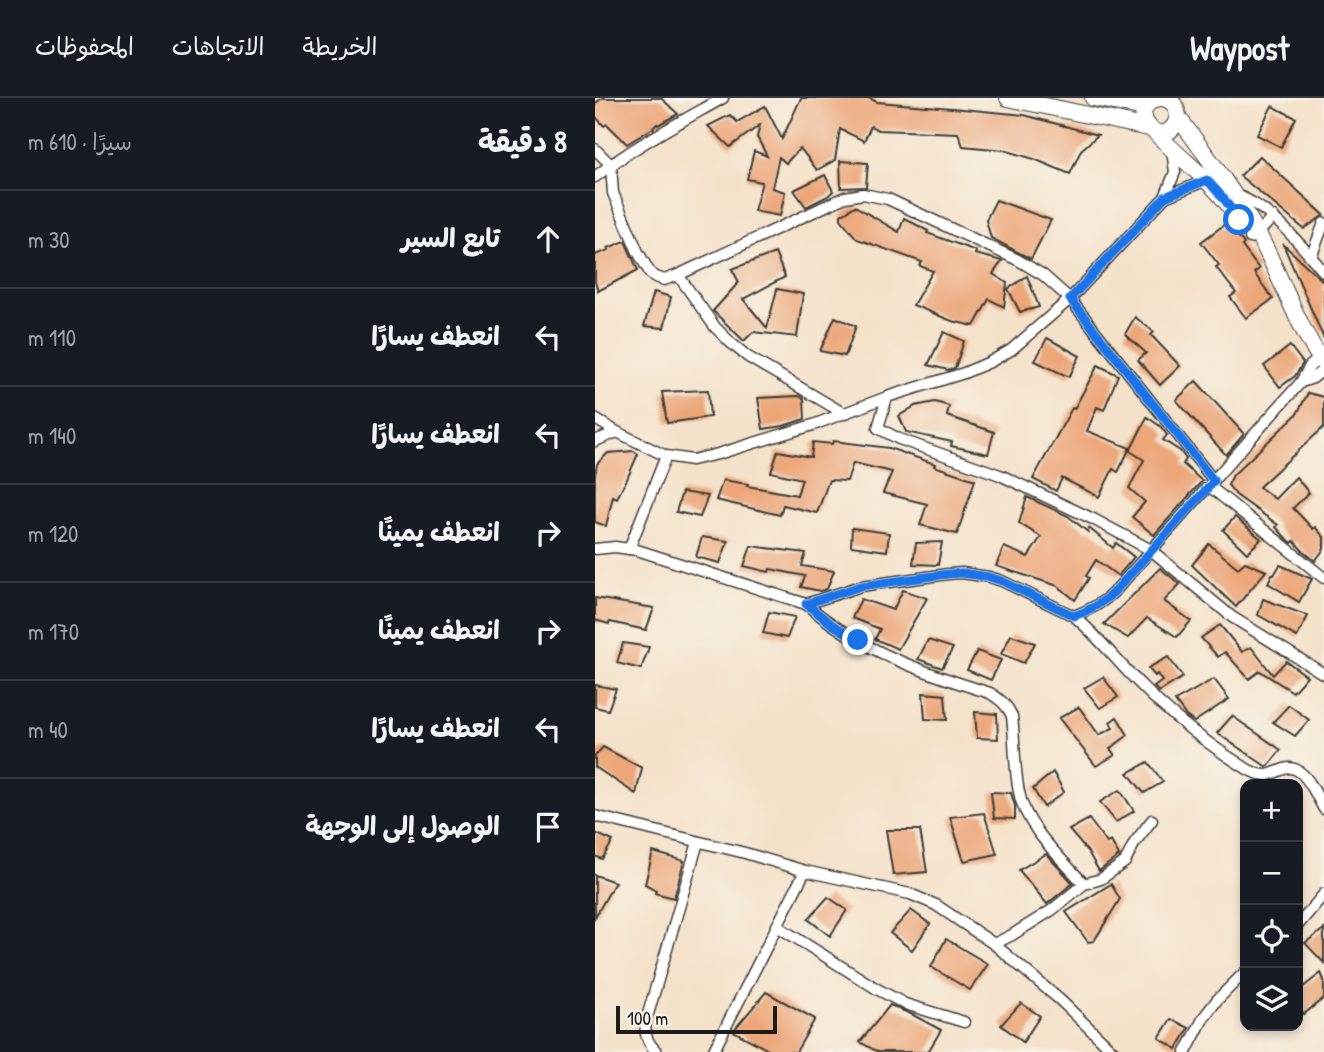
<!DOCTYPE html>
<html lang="ar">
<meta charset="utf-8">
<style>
body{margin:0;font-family:"Patrick Hand","Playpen Sans Arabic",sans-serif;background:#242831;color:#f1f3f6;direction:rtl}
.controls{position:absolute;right:21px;bottom:21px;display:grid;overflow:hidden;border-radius:14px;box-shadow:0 4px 10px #0003}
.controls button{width:63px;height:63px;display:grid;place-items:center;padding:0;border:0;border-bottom:2px solid #363941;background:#171b24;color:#f1f3f6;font:35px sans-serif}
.scale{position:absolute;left:21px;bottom:18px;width:161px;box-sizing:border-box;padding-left:7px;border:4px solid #1c1c1c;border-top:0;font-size:19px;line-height:24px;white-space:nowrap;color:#1c1c1c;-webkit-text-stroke:5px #f7f3e8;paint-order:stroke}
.stop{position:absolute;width:21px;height:21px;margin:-16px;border:5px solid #1a73e8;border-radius:50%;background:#fff}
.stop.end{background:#1a73e8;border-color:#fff;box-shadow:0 2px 7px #0008}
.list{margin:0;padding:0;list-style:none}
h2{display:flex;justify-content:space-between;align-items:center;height:91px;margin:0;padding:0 28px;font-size:30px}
h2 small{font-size:23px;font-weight:400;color:#9ea1a6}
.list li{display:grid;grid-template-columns:46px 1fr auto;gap:21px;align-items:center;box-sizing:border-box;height:98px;padding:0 28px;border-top:2px solid #363941}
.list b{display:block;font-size:26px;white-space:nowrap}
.list em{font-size:23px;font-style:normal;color:#9ea1a6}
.icon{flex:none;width:38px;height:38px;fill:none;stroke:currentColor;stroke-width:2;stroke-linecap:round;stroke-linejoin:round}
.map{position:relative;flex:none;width:729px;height:954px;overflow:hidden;direction:ltr}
header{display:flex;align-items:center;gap:42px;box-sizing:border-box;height:98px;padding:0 35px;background:#171b24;border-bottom:2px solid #363941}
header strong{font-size:33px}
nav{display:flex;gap:38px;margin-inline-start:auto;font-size:24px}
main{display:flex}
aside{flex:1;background:#171b24}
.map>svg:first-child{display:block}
</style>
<header>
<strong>Waypost</strong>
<nav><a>الخريطة</a><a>الاتجاهات</a><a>المحفوظات</a></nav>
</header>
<main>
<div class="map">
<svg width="729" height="954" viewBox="0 0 729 954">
<rect width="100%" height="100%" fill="#f7f3e8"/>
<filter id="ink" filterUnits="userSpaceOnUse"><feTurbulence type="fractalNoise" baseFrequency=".0143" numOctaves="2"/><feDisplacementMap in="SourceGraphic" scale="14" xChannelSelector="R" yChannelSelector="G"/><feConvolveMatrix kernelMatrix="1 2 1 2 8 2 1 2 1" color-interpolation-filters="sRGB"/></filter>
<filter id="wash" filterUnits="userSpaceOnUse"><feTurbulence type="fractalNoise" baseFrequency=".00686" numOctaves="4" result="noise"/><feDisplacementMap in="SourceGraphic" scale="28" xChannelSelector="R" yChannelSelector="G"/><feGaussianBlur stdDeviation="1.57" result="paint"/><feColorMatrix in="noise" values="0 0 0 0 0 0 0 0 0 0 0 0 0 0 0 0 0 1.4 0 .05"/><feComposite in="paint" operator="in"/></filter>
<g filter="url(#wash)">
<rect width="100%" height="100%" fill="#f4e1c9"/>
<g id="blocks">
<g fill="#eca678">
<path d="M7 0H66L83 16 63 27 62 26 58 30 32 46 12 26 9 28 0 18V6Z"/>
<path d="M206 0H274L282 4 357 10 429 17 503 37 486 52 475 76 439 61 409 52 368 48 363 35 283 32 276 28 269 43 245 31 240 62 222 72 205 50 191 65 184 59 177 90 190 94 185 118 159 113 167 84 152 81 159 53 172 58 162 39 165 27 135 49 113 28 135 17 142 24 170 8 187 41Z"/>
<path d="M677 8 701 20 686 49 662 37Z"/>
<path d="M665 58 729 117 709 131 645 78Z"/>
<path d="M245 63 273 65 271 89 246 90Z"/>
<path d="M230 77 238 93 233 98 211 109 199 92Z"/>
<path d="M401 102 456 122 436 161 396 140 391 122Z"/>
<path d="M260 108 304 134 309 120 333 133 332 135 381 153 380 156 407 163 398 176 412 185 409 209 394 201 379 228 357 223 318 207 338 173 325 168 327 164 262 141 246 121V117Z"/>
<path d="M633 124 649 146 647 148 664 171 659 175 678 201 651 220 635 199 641 195 621 169 624 167 606 144Z"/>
<path d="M30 143 43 172 3 193 0 184V157L14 152 13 150Z"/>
<path d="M688 146 729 184V241Z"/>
<path d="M180 155 190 179 148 201 172 230 182 191 208 196 202 239 158 234 149 243 118 213 144 184 137 171Z"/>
<path d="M432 178 444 209 425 214 413 191Z"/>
<path d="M59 194 76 199 69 230 49 228Z"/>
<path d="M240 219 261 228 250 258 225 253Z"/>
<path d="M540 219 559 234 556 237 585 268 565 287 543 262 551 255 530 236Z"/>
<path d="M349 234 369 243 360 270 353 272 333 267Z"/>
<path d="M452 240 485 258 474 279 440 263Z"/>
<path d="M695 248 708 265 700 278 685 289 669 268Z"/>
<path d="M503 267 523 277 509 312 502 309 492 333 535 350 523 374 518 371 504 399 467 380 461 393 438 381 477 310 479 311Z"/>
<path d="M601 283 649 336 631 357 581 302Z"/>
<path d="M113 292 115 319 72 325 67 294Z"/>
<path d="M713 295 729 299V329L664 389 680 401 701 379 714 395 698 410 718 431 720 429 729 439V451L720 463 707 452 699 443 697 445 690 439 681 429 683 427 641 397 633 387 638 377 702 316Z"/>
<path d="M204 298 209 301 210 321 188 328 168 331 163 300Z"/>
<path d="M340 304 354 308 352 318 399 334 393 356 356 348 357 344 311 334 304 318 320 308Z"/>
<path d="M552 319 565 328 572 337 568 342 585 353 591 361 588 366 607 383 559 437 537 419 550 404 534 390 549 362 535 353Z"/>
<path d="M238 343 294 350 340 366 339 368 380 382 362 436 325 427 332 406 288 395 297 374 258 365 252 383 234 382 222 415 188 407 185 417 121 402 128 382 153 386 152 388 202 397 207 381 176 374 183 353 216 359 218 344 237 346Z"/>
<path d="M39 353 43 356 32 381 22 400 18 398 11 428 0 424V378L2 366 13 355Z"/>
<path d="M87 394 113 398 105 419 81 414Z"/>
<path d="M432 399 473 418 493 434 494 430 518 450 521 445 539 459 523 478 501 462 491 478 494 480 480 502 463 488 401 468 409 449 433 459 446 439 424 425Z"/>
<path d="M640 419 666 441 652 455 628 432Z"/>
<path d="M257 430 294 435 292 453 256 448Z"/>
<path d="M107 439 133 443 125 465 101 459Z"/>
<path d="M347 444 343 467 318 466 321 445Z"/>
<path d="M614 446 643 470 650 464 671 473 641 509 597 467Z"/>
<path d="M156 448 211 455 207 468 239 473 232 491 225 493 206 489 210 478 175 471 174 474 149 468Z"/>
<path d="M685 467 717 481 704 504 673 485 677 476 679 477Z"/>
<path d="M565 470 585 486 569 503 596 523 582 539 552 520 533 540 509 526Z"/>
<path d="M308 492 332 500 303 551 280 541 285 531 257 520 266 501 298 512Z"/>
<path d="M0 500 59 510 51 532 15 524 14 526 0 522Z"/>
<path d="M668 501 713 518 702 539 663 517Z"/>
<path d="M174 514 200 519 192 540 168 535Z"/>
<path d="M625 527 647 554 656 549 678 577 691 563 712 578 698 594 665 573 654 581 630 554 623 559 606 540Z"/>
<path d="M416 537 440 545 429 565 406 556Z"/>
<path d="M333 542 358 550 347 570 323 561Z"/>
<path d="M28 545 54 549 46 571 22 565Z"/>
<path d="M382 553 406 562 396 582 372 572Z"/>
<path d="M573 559 588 579 564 594 559 589 567 583 562 576 560 578 553 570Z"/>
<path d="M508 579 523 599 505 610 489 590Z"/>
<path d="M619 581 634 601 599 624 591 618 580 603Z"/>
<path d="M0 587 21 591 13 612 0 609Z"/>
<path d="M328 595 350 597 352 622 330 621Z"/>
<path d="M694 607 714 622 700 638 678 624Z"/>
<path d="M484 609 504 637 518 630 515 624 522 619 533 637 515 651 520 657 501 668 464 620Z"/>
<path d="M380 614 402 616 403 641 382 640Z"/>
<path d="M637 618 686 652 672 669 622 635Z"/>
<path d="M8 649 47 670 41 696 0 669V658Z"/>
<path d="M553 664 568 684 549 695 533 675Z"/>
<path d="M458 674 469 694 449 709 438 691Z"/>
<path d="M525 692 539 713 521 724 505 704Z"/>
<path d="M396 694 416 695 420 708V721L399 720Z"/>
<path d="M389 715 402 756 369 763 355 719Z"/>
<path d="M494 721 512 745 516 743 524 758 504 773 493 754 474 732Z"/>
<path d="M291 732H325L332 774 298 777Z"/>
<path d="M0 735 18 743 7 761 0 758Z"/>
<path d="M58 754 89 763 79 800 60 795 61 792 50 786Z"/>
<path d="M451 756 478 785 452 806 424 772Z"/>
<path d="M0 777 20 784 0 819Z"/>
<path d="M516 786 525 801 499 843 493 844 471 814Z"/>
<path d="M233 799 252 812 235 838 213 821Z"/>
<path d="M316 812 335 826 317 852 295 835Z"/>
<path d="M729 831V865L710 845Z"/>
<path d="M351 841 393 866 375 892 336 869Z"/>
<path d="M726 875 729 882V900L709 916 703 909V893Z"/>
<path d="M171 894 220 921 201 954H177L138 933Z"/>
<path d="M426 905 445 918 428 944 406 927Z"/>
<path d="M295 907 318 917 346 932 333 954H283L265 944Z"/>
<path d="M576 921 594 930 582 951 564 940Z"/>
</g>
</g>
</g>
<g filter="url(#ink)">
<use href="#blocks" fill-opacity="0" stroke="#3c3a36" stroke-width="2"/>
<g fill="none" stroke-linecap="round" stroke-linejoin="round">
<defs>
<g id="street">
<path d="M0 51 16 67 18 95 43 154 55 175 61 179 69 182 83 177 250 99 268 96 293 101 423 162 448 177 475 201 619 383"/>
<path d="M0 79C39 48 84 25 128 0"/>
<path d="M638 96C674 107 705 146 729 174"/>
<path d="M570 99 612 82"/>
<path d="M655 140 668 130 678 119"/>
<path d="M716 159 729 125"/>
<path d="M83 177 120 229 136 245 153 259 250 316"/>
<path d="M706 284 718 280 729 271"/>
<path d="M292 299 283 330 304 341 405 377 498 421 556 452 637 519 729 576"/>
<path d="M0 321 22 334 71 358 97 362 123 356 218 327 292 299 369 275 395 264 416 252 475 201 570 99 580 74 577 52"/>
<path d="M0 343 22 334"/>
<path d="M614 388 729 480"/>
<path d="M0 451 20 449 42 452 211 506 266 488 353 476 367 475 394 479 407 483 479 518C496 511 508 505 520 493L706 284 715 268 725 260"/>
<path d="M34 451 71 358"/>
<path d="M211 506C266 553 327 574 395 595 406 602 412 607 417 618 420 643 419 670 424 694 430 729 467 761 489 786"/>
<path d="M479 518C504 539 523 565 546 587 576 618 610 644 646 667 653 672 663 677 671 677 684 676 693 663 706 675 716 683 722 699 729 711"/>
<path d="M0 718 150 755 210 773 315 796 341 807 399 846 465 902 519 954"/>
<path d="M703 827 729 796"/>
<path d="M182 828 282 891 310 906 369 924"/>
<path d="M399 846 417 837 457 812 489 786 506 781 530 764 540 744 557 722"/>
<path d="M62 954C52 945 49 936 51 923L103 744"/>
<path d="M118 954 210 773"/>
<path d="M591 954 609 919 622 902 650 874"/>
</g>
<g id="secondary">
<path d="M413 0 554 30"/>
<path d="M498 0 550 10"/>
<path d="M564 0C525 10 570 61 583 19"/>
<path d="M568 0C579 3 582 9 583 19 611 57 640 95 663 136 686 178 701 226 729 266"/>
<path d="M561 35C585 61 615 81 636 110"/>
</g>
</defs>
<use href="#street" stroke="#3c3a36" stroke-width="13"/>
<use href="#secondary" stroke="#3c3a36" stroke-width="18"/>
<use href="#street" stroke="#fff" stroke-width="10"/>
<use href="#secondary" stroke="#fff" stroke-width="16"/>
</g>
</g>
<g fill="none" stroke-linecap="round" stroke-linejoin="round" filter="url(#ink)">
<path stroke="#1a73e8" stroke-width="9" d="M263 542 238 527 211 506 266 488 353 476 367 475 394 479 407 483 479 518C496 512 508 505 520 493L619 383 475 201 570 99 612 82 629 101 644 122"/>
</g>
</svg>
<div class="controls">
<button>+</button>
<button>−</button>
<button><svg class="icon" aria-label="locate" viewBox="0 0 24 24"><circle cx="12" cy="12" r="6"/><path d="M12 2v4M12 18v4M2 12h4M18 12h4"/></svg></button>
<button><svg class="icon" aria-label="layers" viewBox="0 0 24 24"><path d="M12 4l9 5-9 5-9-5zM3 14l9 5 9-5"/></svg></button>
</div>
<div class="scale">100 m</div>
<div class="stop" style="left:644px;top:122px"></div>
<div class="stop end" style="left:263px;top:542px"></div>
</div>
<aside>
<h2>8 دقيقة<small>سيرًا · 610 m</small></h2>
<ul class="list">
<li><svg class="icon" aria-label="ahead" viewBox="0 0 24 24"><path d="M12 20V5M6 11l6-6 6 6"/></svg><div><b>تابع السير</b></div><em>30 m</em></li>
<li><svg class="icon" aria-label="left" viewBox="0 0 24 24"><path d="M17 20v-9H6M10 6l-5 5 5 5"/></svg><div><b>انعطف يسارًا</b></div><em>110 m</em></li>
<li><svg class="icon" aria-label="left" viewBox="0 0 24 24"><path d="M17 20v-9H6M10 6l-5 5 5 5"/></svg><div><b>انعطف يسارًا</b></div><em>140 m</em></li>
<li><svg class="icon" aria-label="right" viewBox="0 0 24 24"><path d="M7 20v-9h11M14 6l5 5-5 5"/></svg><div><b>انعطف يمينًا</b></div><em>120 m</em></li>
<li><svg class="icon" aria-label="right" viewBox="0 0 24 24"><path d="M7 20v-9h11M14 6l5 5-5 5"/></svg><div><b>انعطف يمينًا</b></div><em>170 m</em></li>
<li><svg class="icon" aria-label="left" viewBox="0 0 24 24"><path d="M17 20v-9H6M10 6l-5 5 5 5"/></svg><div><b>انعطف يسارًا</b></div><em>40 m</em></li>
<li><svg class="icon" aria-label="arrive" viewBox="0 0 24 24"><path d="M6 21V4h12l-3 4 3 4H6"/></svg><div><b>الوصول إلى الوجهة</b></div></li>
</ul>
</aside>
</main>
